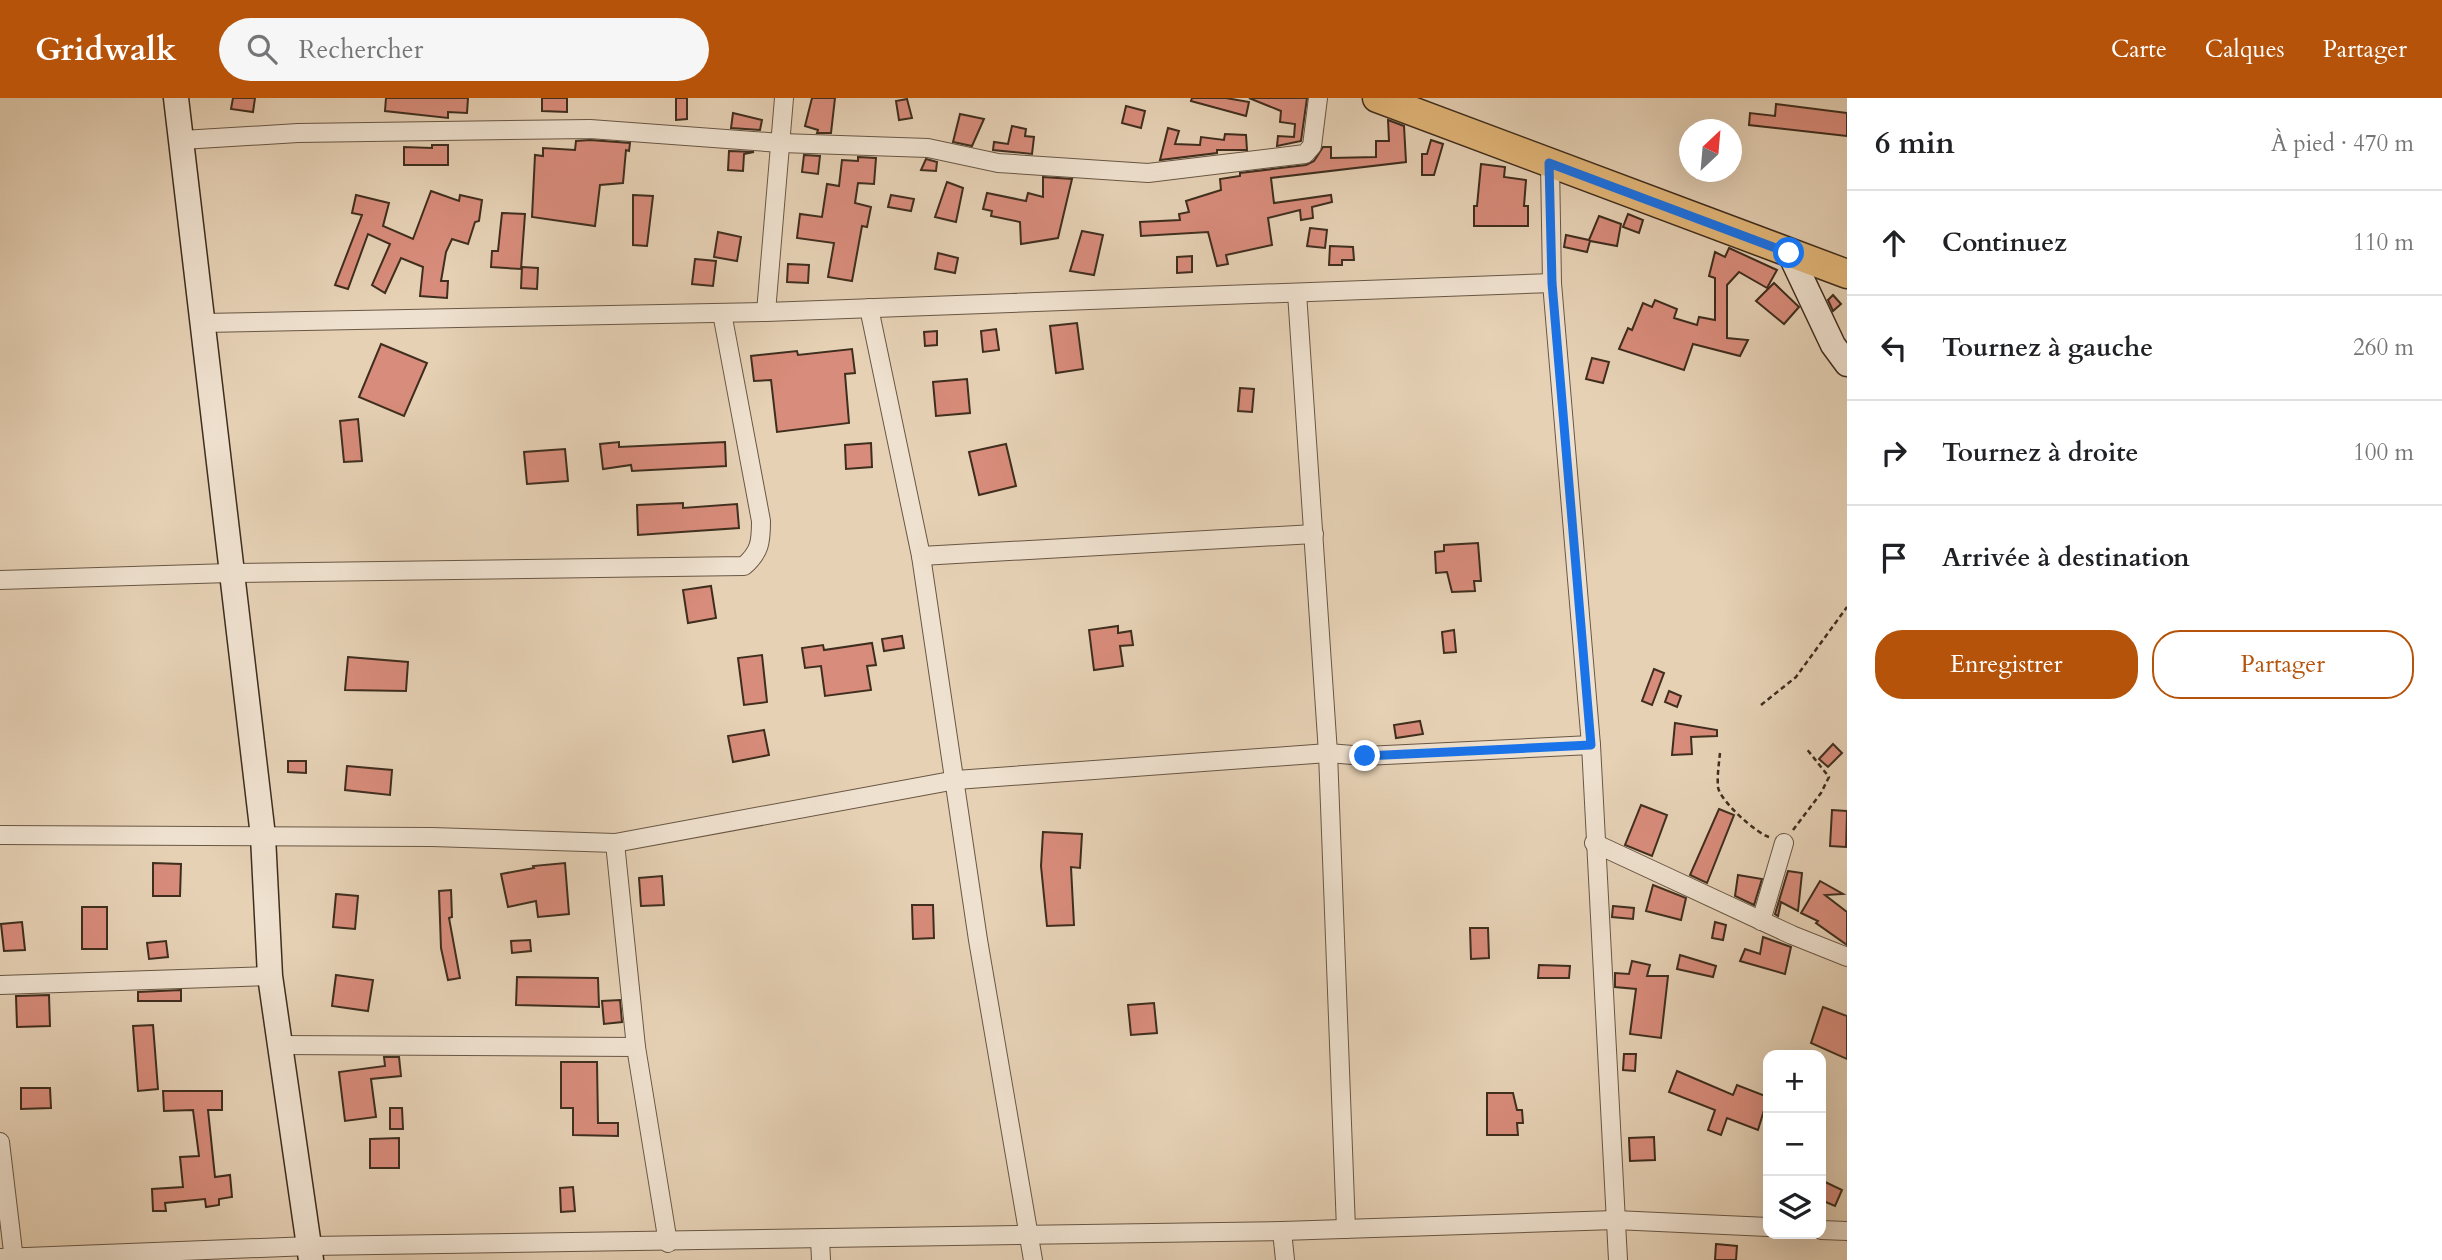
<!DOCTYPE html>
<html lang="fr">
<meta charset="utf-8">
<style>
body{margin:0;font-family:Cardo,serif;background:#f6f6f6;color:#202124}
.controls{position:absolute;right:21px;bottom:21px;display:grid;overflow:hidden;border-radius:14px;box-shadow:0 7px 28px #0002}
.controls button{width:63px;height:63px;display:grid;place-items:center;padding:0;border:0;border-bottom:2px solid #e0e0e0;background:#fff;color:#202124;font:35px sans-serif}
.compass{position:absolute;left:1679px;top:21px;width:63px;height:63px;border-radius:50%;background:#fff;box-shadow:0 7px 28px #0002;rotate:26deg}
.stop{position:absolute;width:21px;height:21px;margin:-16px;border:5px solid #1a73e8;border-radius:50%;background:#fff}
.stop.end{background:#1a73e8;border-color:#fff;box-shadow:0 2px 7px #0008}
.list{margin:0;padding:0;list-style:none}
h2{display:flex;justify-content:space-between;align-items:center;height:91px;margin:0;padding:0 28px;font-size:30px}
h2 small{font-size:23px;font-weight:400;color:#757577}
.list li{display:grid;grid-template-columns:46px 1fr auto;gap:21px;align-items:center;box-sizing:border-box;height:105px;padding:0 28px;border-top:2px solid #e0e0e0}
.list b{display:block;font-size:26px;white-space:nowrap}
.list em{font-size:23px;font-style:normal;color:#757577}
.actions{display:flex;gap:14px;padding:21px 28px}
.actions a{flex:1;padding:16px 0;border:2px solid #b45309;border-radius:28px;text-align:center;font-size:24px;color:#b45309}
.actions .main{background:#b45309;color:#fff}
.icon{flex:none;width:38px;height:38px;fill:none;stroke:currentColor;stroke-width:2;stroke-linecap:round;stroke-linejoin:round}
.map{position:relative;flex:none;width:1847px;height:1162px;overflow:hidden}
header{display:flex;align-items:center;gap:42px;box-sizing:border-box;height:98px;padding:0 35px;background:#b45309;color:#fff}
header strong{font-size:33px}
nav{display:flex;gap:38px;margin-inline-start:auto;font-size:24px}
.search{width:490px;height:63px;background:#f6f6f6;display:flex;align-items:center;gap:18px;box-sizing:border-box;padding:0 24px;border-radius:38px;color:#757577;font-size:26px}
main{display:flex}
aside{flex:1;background:#fff}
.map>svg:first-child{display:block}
</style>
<header>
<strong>Gridwalk</strong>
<div class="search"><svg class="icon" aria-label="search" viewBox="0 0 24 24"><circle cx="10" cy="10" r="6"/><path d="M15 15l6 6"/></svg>Rechercher</div>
<nav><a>Carte</a><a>Calques</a><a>Partager</a></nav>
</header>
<main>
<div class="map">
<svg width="1847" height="1162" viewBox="0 0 1847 1162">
<rect width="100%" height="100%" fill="#e6d1b5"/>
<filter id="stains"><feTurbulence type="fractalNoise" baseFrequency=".00286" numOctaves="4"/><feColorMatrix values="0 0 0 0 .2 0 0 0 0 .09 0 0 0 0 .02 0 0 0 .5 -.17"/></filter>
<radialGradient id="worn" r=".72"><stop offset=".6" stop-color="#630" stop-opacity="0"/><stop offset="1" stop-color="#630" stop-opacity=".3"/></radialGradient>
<g fill="#d88c7b" stroke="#3f2e1e" stroke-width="2">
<path d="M233 0H255L253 14 231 11Z"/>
<path d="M386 0H468L467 15 448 14V20L385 13Z"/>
<path d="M542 0H567V14L542 13Z"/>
<path d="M676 0H687V21L676 22Z"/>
<path d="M812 0H835L831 35H817L818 32 805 28Z"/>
<path d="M1192 0H1226L1249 4 1246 18 1191 3Z"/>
<path d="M1249 0H1307L1301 43 1277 48 1278 38 1294 39 1295 26 1280 24 1281 13Z"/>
<path d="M907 1 912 20 899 22 896 3Z"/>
<path d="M1776 6 1847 15V38L1749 27 1750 15 1775 18Z"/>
<path d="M1126 8 1145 13 1141 30 1122 25Z"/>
<path d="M733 15 762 22 760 32 731 30Z"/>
<path d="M960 16 984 21 972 48 953 44Z"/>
<path d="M1388 22 1404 28 1406 64 1271 80 1274 105 1331 97 1332 104 1312 109 1313 120 1301 122 1300 112 1268 120 1272 147 1226 157 1228 166 1217 168 1208 134 1141 138 1140 124 1180 122 1179 116 1189 114 1186 103 1221 92 1220 81 1240 78V75L1306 67 1314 63 1323 49H1331V60L1376 59V43H1389Z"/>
<path d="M1012 28 1026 31 1025 38 1034 39 1032 56 993 52 994 44 1008 46Z"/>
<path d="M1168 30 1179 33 1175 46 1200 47 1201 39 1224 42 1225 36 1246 37 1247 52H1217V55L1160 62Z"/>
<path d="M590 42 630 45 629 53 626 52 623 85 600 87 595 128 532 119 535 57 543 58V50L575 52 576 43Z"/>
<path d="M1431 42 1443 46 1434 77H1422V56H1427Z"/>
<path d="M432 47H448V67H404V49L432 50Z"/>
<path d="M729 53 754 54 744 56 743 73 728 72Z"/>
<path d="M804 57 820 58 818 76 802 74Z"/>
<path d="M858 59 876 60 874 86 858 85 855 105 871 109 867 129 862 128 852 183 828 179 834 145 797 140 800 116 822 119 827 86 839 88 842 62 858 63Z"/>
<path d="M926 61 937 64 936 73 921 72Z"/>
<path d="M1481 66 1505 69 1504 79 1526 82 1524 108H1528V128H1474V108H1477Z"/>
<path d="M1043 79 1072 81 1058 140 1021 146 1020 124 991 118 992 113 983 111 987 95 1026 103 1028 95 1043 99Z"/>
<path d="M947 84 963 90 956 124 935 119Z"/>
<path d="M431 93 459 103 460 97 482 102 479 123 475 124 468 146 452 141 446 154 441 183H448L447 200 420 198 423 169 401 160 385 195 372 187 390 146 368 136 348 191 335 187 362 117 352 115 356 97 389 105 383 128 413 141Z"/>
<path d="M633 97 653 98 647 148 633 147Z"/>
<path d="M891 97 914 101 911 113 888 109Z"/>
<path d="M502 115 525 116 521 171 491 169 492 153H498Z"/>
<path d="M1628 116 1643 122 1639 135 1623 129Z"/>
<path d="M1599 118 1621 126 1617 148 1590 143 1587 154 1564 149 1566 137 1589 142Z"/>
<path d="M1310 130 1327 132 1325 150 1307 148Z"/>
<path d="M1082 133 1103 137 1094 177 1070 173Z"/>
<path d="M718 134 741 139 737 163 714 159Z"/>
<path d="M1330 148 1353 149 1354 162H1342V167H1329Z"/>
<path d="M1729 150 1777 172 1767 190 1739 174 1727 187V240L1748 242 1740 258 1693 246 1684 272 1619 251 1628 230 1632 232 1643 205 1652 209 1655 202 1677 211 1674 220 1697 227 1699 219 1715 222V180L1709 178 1715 154 1725 159Z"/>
<path d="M938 155 958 160 955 175 935 171Z"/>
<path d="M1192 158V174L1177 175V159Z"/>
<path d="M695 161 716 163 713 188 692 186Z"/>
<path d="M788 166 809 167 808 185 787 184Z"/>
<path d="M522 169 538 170 537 191 521 190Z"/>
<path d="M1774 185 1799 209 1784 226 1756 203Z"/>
<path d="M1833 197 1841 206 1833 213 1828 202Z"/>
<path d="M1077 225 1083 271 1056 275 1050 228Z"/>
<path d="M996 231 999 252 983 254 981 233Z"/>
<path d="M937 233V247L925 248 924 234Z"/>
<path d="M381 246 427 265 404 318 359 299Z"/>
<path d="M852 251 855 275 845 276 849 325 777 334 771 282 754 283 751 258 797 253 798 257Z"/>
<path d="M1592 260 1609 264 1603 285 1586 281Z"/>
<path d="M967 281 970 315 936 318 933 284Z"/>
<path d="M1240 290 1254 291 1252 314 1238 313Z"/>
<path d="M358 321 362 363 344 364 340 323Z"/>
<path d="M619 344V349L725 344 726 368 632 373 631 367 603 371 600 346Z"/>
<path d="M871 345 872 369 846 371 845 347Z"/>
<path d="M1006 346 1016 388 979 397 969 354Z"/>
<path d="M565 351 568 383 527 386 524 354Z"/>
<path d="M683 405V410L737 406 739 430 638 437 637 407Z"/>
<path d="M1478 445 1481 483H1474L1475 493 1452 494 1447 474 1436 475 1435 454 1444 453V447Z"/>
<path d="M711 488 716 520 688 525 683 492Z"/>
<path d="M1118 528V535L1131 533 1133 547 1120 548 1123 568 1094 572 1089 532Z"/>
<path d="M1454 532 1456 554 1444 555 1442 534Z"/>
<path d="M902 538 904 550 884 553 882 541Z"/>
<path d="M872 545 876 567 867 568 871 592 825 598 821 568 805 570 802 550 823 547 824 552Z"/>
<path d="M762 557 767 604 744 607 738 560Z"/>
<path d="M348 559 408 564 406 593 345 592Z"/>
<path d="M1654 571 1664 575 1652 607 1642 603Z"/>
<path d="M1669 593 1681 598 1677 609 1665 604Z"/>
<path d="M1420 623 1423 636 1396 640 1394 627Z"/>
<path d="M1675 625 1717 632V638L1691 639 1692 656 1672 657Z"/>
<path d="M764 632 769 657 733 664 728 638Z"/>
<path d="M1833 646 1842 655 1828 669 1819 661Z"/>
<path d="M288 663H306V675L288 674Z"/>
<path d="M347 668 392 672 390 697 345 692Z"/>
<path d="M1641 707 1667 717 1652 758 1625 747Z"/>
<path d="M1719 711 1734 717 1707 785 1690 777Z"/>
<path d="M1832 712 1847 713 1846 749 1830 748Z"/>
<path d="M1043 734 1082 736 1080 770 1071 769 1074 827 1047 828 1041 768Z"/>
<path d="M153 765 181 766 180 798H153Z"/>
<path d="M565 765 569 816 538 819 536 803 508 809 501 776 534 770 533 768Z"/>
<path d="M1788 773 1802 775 1798 813 1781 804 1778 818 1775 816Z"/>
<path d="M1738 777 1762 781 1754 807 1735 798Z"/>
<path d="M662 778 664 807 641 808 639 780Z"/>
<path d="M1820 783 1843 796 1825 797 1847 814V847L1816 825 1818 823 1801 815Z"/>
<path d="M1653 787 1686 800 1681 822 1646 813Z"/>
<path d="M451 792 452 819 449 820 460 880 448 882 441 850 439 793Z"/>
<path d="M336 796 358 798 355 831 333 829Z"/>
<path d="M912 807H933L934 840 913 841Z"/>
<path d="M1613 808 1634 810 1633 821 1612 819Z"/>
<rect x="82" y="809" width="25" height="42"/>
<path d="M22 824 25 852 4 853 1 826Z"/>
<path d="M1715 824 1726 827 1723 842 1712 840Z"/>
<path d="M1470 830H1488L1489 860 1471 861Z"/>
<path d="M1763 839 1791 849 1785 876 1740 863 1745 851 1760 856Z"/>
<path d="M530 842 531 853 512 855 511 843Z"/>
<path d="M166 843 168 859 149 861 147 845Z"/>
<path d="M1680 857 1716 868 1713 879 1677 871Z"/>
<path d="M1632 863 1650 867 1647 878H1668L1661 940 1630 936 1636 891 1615 889V875L1629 876Z"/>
<path d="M1539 867 1570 868 1569 880H1538Z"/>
<path d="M336 877 373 882 368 913 332 908Z"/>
<path d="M517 879 598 880 599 909 516 907Z"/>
<path d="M181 892V903H138V894Z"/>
<path d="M49 897 50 928 17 929 16 898Z"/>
<path d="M620 902 622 924 604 926 602 903Z"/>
<path d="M1154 905 1157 935 1131 937 1128 907Z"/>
<path d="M1823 909 1847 918V961L1811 945Z"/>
<path d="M153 927 158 991 138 993 133 928Z"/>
<path d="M1624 956H1636L1635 973 1623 972Z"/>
<path d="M384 959H399L401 978 371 981 376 1019 345 1023 339 974 385 968Z"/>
<path d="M561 964H597L598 1025H618V1038L573 1037V1010H561Z"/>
<path d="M1677 973 1733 997 1737 987 1768 999 1758 1032 1727 1020 1721 1037 1708 1032 1715 1012 1669 994Z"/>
<path d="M21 990H50L51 1010 21 1011Z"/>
<path d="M163 993H222V1012H208L215 1079 230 1077 232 1099 219 1101V1107L206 1109 205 1101 165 1105 166 1113H153L152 1091 183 1089 180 1059 199 1058 193 1012 164 1013Z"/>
<path d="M1487 995H1513L1517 1012H1522L1523 1025H1517L1518 1037H1487Z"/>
<path d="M390 1010H402L403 1031H390Z"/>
<path d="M1654 1039 1655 1062 1630 1063 1629 1040Z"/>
<path d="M399 1040V1070H370V1041Z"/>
<path d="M1821 1082 1842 1092 1835 1108 1821 1102Z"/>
<path d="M573 1089 575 1113 561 1114 560 1090Z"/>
<path d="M1716 1146 1737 1148 1736 1162H1715Z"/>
</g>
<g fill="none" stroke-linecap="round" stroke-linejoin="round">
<defs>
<g id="street">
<path d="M182 42 298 35 590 31 781 45 928 50 998 65 1148 75 1305 56 1312 48 1318 0"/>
<path d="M1550 65 1552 185 1591 647 1618 1162"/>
<path d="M1297 195 1328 655 1346 1131"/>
<path d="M869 210 921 458 978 842 1033 1162"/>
<path d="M766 214 784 0"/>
<path d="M203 225 766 214 1552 185"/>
<path d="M921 458 1314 436"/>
<path d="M0 482 230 475 744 468C760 454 761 444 761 423L722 215"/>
<path d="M0 737 432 739 615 745 636 949 668 1145"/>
<path d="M615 745 956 682 1328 655 1365 658 1591 647"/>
<path d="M1594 745 1792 837 1847 859"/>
<path d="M1761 823 1784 745"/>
<path d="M0 887 270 878"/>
<path d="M280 947 636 949"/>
<path d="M0 1044 14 1162"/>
<path d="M1821 1132 1847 1133"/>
<path d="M1282 1133 1285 1162"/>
<path d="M820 1141 821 1162"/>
<path d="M0 1160 310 1148 1282 1133 1615 1122 1768 1129"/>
</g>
<g id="secondary">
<path d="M176 0 263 738 270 878 311 1162"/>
<path d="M1789 154 1833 247 1847 266"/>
</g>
<path id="primary" d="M1377 0 1847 176"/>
</defs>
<use href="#street" stroke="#695744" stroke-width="20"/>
<use href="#secondary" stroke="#3f2e1e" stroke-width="27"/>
<use href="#primary" stroke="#3f2e1e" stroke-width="31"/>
<g stroke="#3f2e1e" stroke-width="2.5" stroke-dasharray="5 3.5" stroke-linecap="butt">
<path d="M1761 607 1796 579 1847 509"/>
<path d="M1720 655C1719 665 1717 678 1718 689 1720 703 1756 735 1769 739"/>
<path d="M1793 732 1821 695 1829 679 1806 650"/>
</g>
<use href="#street" stroke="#efe1cf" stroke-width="18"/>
<use href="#secondary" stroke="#efe1cf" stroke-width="24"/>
<use href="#primary" stroke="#e3b87a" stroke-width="28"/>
</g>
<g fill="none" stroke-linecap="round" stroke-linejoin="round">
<path stroke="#1a73e8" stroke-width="9" d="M1365 658 1591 647 1552 185 1549 65 1789 155"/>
</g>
<rect width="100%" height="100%" filter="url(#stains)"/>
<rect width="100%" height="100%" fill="url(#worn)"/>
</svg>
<div class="controls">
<button>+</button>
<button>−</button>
<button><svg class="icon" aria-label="layers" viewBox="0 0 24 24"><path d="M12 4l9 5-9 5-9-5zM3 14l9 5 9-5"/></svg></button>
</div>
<svg class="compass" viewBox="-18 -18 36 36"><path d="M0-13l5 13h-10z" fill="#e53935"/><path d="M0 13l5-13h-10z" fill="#757577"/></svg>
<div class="stop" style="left:1789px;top:155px"></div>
<div class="stop end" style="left:1365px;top:658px"></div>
</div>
<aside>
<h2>6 min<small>À pied · 470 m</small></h2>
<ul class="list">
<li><svg class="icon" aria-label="ahead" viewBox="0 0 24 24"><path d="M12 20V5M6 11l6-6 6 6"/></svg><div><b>Continuez</b></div><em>110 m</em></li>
<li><svg class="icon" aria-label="left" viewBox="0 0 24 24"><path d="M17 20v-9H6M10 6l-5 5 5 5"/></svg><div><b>Tournez à gauche</b></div><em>260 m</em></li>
<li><svg class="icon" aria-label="right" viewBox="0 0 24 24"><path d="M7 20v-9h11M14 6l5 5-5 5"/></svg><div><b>Tournez à droite</b></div><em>100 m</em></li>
<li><svg class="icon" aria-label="arrive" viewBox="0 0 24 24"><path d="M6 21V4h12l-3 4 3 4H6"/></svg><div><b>Arrivée à destination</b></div></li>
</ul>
<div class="actions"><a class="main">Enregistrer</a><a>Partager</a></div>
</aside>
</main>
